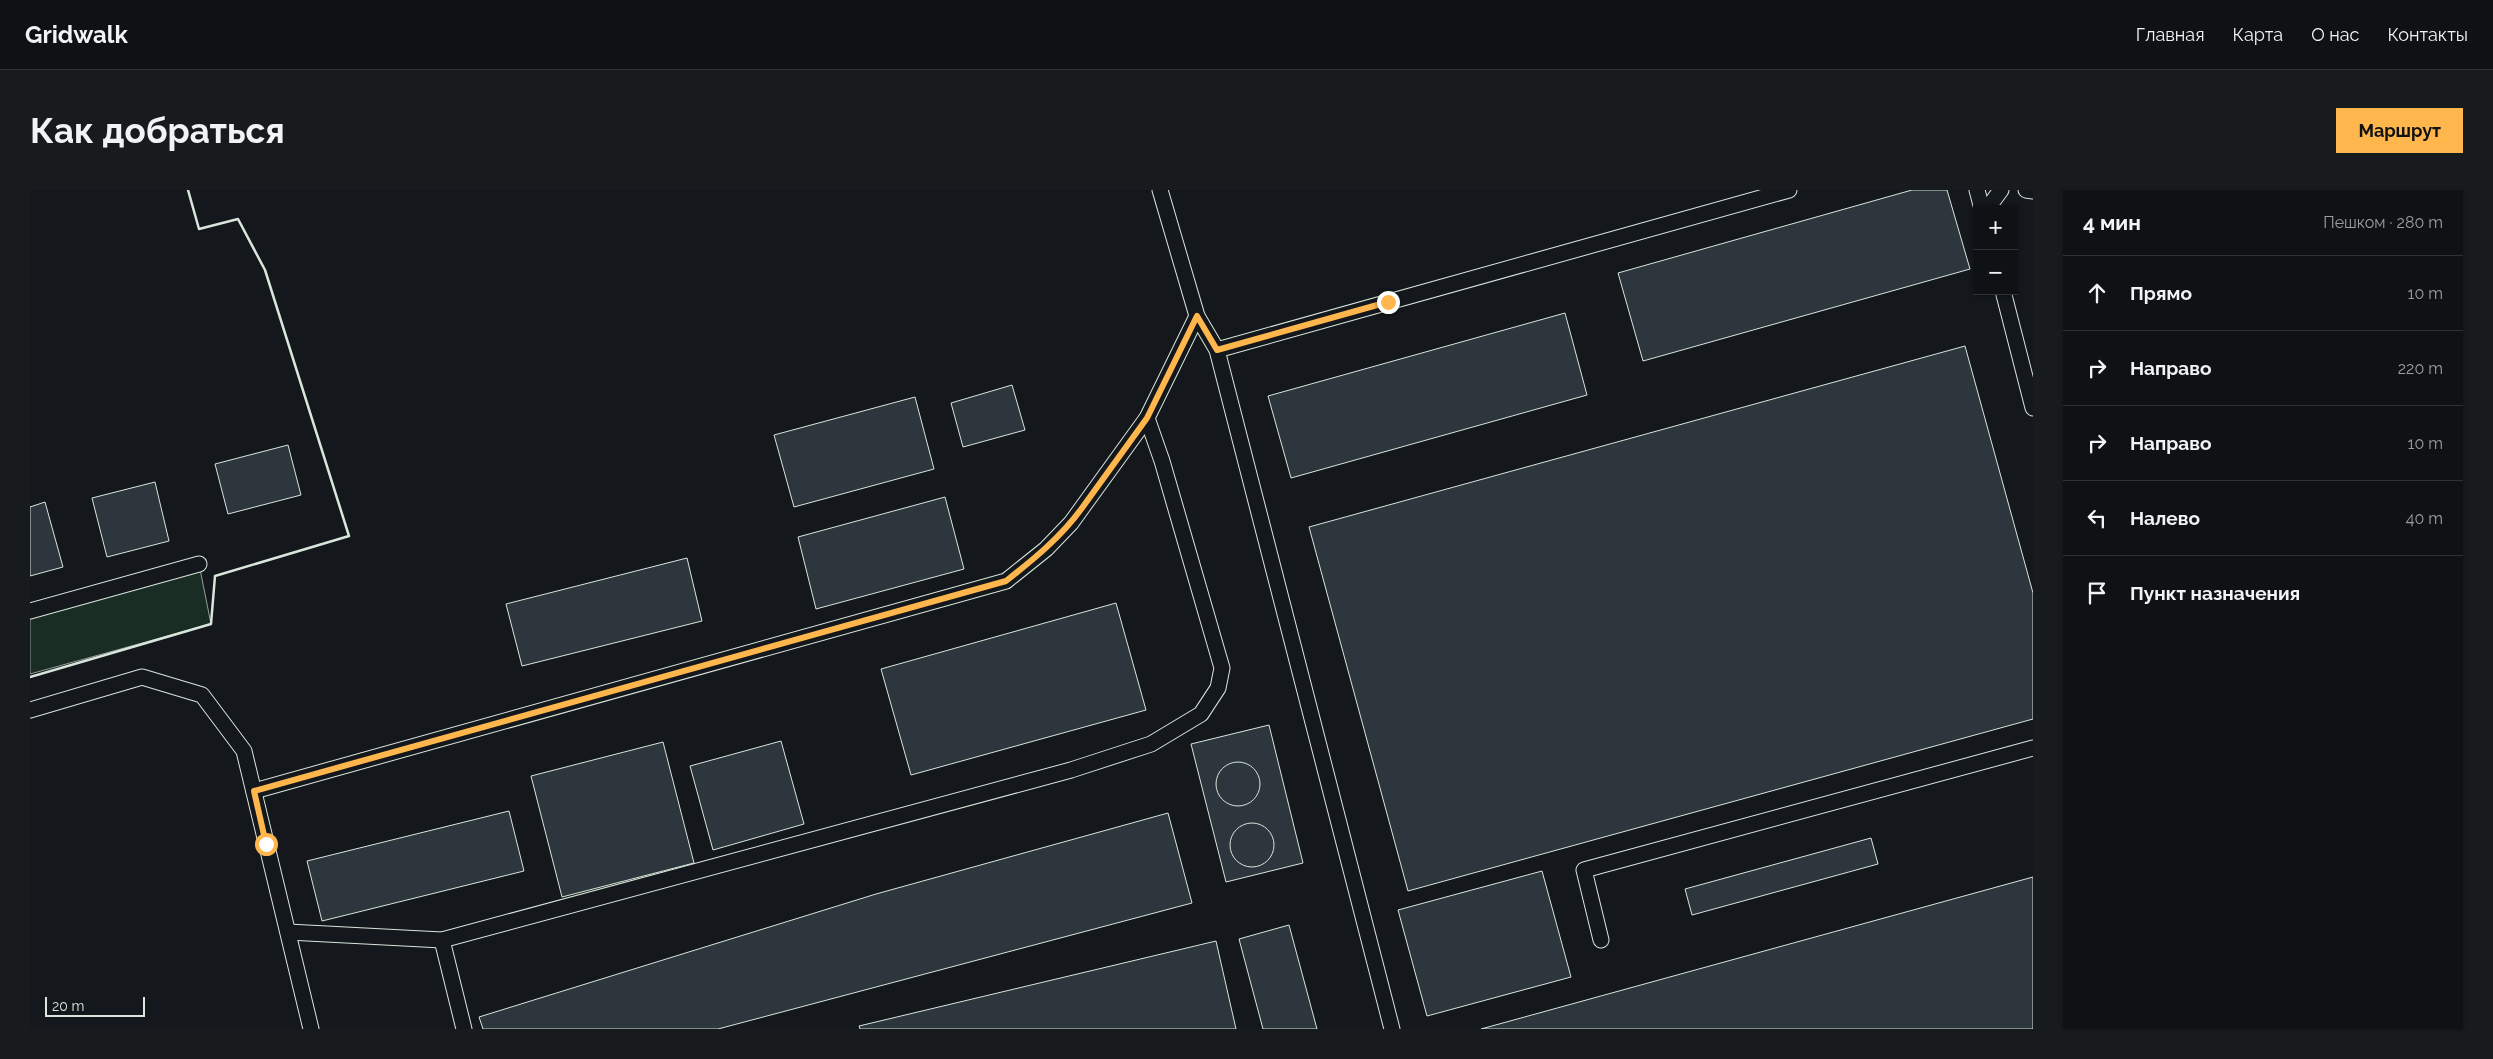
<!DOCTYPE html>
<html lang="ru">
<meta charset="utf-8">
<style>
body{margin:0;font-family:Raleway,sans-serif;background:#181b1e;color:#f1f3f6}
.controls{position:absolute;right:15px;top:15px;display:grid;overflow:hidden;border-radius:0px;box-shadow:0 1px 4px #0004}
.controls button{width:45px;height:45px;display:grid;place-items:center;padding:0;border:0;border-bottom:1px solid #2f3234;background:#0f1215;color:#f1f3f6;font:25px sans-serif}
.scale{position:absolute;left:15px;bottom:12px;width:100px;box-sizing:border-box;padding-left:5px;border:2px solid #d8e6dc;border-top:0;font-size:14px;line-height:18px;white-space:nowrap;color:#d8e6dc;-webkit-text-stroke:4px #14181c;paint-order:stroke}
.stop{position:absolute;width:15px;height:15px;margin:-11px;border:4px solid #ffb74d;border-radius:50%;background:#fff}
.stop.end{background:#ffb74d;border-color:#fff;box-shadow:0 1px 5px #0008}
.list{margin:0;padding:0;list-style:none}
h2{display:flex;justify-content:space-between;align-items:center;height:65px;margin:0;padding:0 20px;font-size:21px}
h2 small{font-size:16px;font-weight:400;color:#9b9ea0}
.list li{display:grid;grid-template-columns:32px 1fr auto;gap:15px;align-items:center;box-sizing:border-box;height:75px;padding:0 20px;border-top:1px solid #2f3234}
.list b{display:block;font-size:19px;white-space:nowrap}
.list em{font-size:16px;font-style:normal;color:#9b9ea0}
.icon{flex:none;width:28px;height:28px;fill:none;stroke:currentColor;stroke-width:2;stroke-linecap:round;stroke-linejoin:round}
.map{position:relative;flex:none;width:2003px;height:839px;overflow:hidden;border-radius:0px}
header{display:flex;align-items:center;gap:30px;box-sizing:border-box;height:70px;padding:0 25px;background:#0f1215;border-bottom:1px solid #2f3234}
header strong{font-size:24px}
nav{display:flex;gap:28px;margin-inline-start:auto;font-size:18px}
.intro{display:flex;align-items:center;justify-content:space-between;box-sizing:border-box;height:120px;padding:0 30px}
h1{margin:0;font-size:35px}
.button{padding:12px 22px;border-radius:0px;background:#ffb74d;color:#111;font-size:18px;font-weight:700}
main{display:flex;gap:30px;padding:0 30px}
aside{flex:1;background:#0f1215;border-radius:0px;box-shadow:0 1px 4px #0004}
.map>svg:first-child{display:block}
</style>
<header>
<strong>Gridwalk</strong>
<nav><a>Главная</a><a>Карта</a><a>О нас</a><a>Контакты</a></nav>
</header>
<div class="intro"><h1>Как добраться</h1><a class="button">Маршрут</a></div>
<main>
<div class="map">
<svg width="2003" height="839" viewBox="0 0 2003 839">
<rect width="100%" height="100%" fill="#14181c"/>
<path fill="#1a2d24" stroke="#939e99" d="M169 374 181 434 0 484V421Z"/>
<g fill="#2c363c" stroke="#d8e6dc">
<path d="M1882 0H1917L1940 79 1613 171 1588 83Z"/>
<path d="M1535 123 1557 205 1261 288 1238 206Z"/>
<path d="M1935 156 2003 403V529L1378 701 1279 337Z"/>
<path d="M982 195 995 240 933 257 921 213Z"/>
<path d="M885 207 904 279 764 317 744 245Z"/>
<path d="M258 255 271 305 198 324 185 274Z"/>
<path d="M125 292 139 351 77 367 62 308Z"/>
<path d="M915 307 934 379 786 419 768 347Z"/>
<path d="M15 312 33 377 0 386V317Z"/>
<path d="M657 368 672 431 492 476 476 414Z"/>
<path d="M1086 413 1116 520 881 585 851 479Z"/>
<path d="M1239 535 1273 673 1196 692 1161 554Z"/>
<path d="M751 551 774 634 683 660 660 576Z"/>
<path d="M633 552 664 673 532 707 501 586Z"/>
<circle cx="1208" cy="594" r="22"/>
<path d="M479 621 494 681 292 731 277 671Z"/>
<path d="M1138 623 1162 713 688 839H453L449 827 846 704Z"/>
<circle cx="1222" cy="655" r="22"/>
<path d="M1841 648 1848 674 1662 725 1655 699Z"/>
<path d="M1512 681 1541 787 1397 826 1368 720Z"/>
<path d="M2003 687V839H1451Z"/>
<path d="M1259 735 1287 839H1233L1209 749Z"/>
<path d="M1186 751 1206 839H830L829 836Z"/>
</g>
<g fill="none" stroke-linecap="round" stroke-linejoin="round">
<defs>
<g id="service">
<path d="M1130 0 1167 126 1187 160 1362 839"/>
<path d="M1947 0 1952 19"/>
<path d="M1996 0 2003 1"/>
<path d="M1957 19 1971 0"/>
<path d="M1973 101 2003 218"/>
<path d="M1187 160 1759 0"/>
<path d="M0 421 169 374"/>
<path d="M0 520 112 487 172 505 214 561 281 839"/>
<path d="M224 601 976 391 1016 359 1041 333 1117 228 1167 126"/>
<path d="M258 742 412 750 1041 580 1121 554 1171 524 1188 498 1192 478 1132 271 1117 228"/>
<path d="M412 750 434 839"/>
<path d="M1571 750 1554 680 2003 558"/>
</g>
</defs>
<use href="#service" stroke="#d8e6dc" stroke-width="17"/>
<use href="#service" stroke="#14181c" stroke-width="15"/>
<path stroke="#d8e6dc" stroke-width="2.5" d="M0 487 181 434 185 386 319 346 235 80 208 29 169 39 158 0"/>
</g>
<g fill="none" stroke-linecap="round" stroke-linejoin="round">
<path stroke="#ffb74d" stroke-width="6" d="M236 654 224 601 976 391C1004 369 1031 347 1052 318L1117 228 1167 126 1187 160 1358 112"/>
</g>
</svg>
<div class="controls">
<button>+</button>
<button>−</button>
</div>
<div class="scale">20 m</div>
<div class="stop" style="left:236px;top:654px"></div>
<div class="stop end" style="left:1358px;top:112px"></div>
</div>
<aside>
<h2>4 мин<small>Пешком · 280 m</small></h2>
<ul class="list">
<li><svg class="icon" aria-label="ahead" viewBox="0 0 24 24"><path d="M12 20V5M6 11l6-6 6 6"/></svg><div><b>Прямо</b></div><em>10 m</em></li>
<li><svg class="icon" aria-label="right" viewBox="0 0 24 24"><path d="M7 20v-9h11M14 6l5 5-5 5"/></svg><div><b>Направо</b></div><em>220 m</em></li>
<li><svg class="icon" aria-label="right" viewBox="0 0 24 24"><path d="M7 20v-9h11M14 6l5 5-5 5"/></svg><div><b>Направо</b></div><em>10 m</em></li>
<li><svg class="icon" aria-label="left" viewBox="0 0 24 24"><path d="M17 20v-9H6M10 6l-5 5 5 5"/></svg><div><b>Налево</b></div><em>40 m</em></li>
<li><svg class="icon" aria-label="arrive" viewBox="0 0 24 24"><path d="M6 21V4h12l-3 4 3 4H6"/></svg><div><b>Пункт назначения</b></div></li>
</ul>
</aside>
</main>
